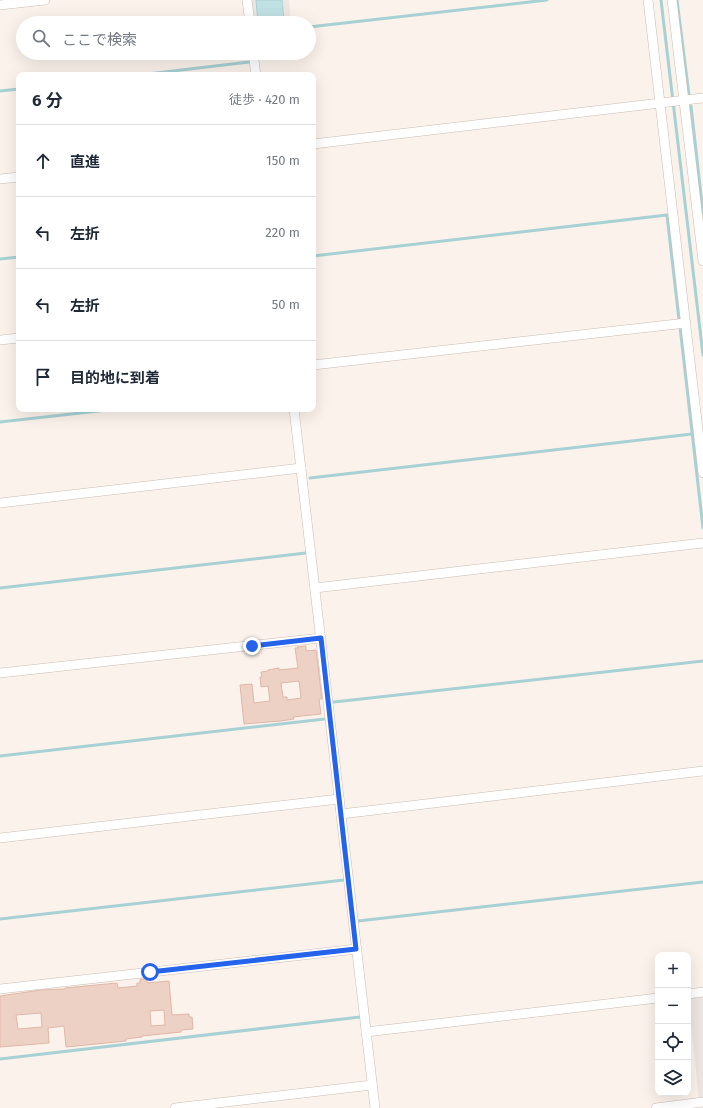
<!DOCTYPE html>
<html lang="ja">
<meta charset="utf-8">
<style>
body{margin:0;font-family:"Fira Sans","Noto Sans JP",sans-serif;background:#f2f2f3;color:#1f2937}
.controls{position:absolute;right:12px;bottom:12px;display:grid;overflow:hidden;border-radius:8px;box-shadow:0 4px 16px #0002}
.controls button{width:36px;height:36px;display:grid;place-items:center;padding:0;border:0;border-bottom:1px solid #e0e1e3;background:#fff;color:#1f2937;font:20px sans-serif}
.stop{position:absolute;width:12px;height:12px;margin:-9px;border:3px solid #2563eb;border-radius:50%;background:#fff}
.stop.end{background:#2563eb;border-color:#fff;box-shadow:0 1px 4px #0008}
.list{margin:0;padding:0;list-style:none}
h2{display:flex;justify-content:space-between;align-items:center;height:52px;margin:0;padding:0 16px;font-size:17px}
h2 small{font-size:13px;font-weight:400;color:#747a83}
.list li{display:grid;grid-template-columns:26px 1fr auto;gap:12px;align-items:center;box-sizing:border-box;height:72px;padding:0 16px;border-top:1px solid #e0e1e3}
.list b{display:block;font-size:15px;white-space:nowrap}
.list em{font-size:13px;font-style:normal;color:#747a83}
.icon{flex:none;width:22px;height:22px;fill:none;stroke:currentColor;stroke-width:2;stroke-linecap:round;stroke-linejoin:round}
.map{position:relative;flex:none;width:703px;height:1108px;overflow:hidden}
.search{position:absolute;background:#fff;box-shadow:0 4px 16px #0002;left:16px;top:16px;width:300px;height:44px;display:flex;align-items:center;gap:10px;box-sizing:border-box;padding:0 14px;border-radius:22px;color:#747a83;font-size:15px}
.panel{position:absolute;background:#fff;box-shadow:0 4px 16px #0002;left:16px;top:72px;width:300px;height:340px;border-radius:8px}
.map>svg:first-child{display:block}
</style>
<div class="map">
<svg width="703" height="1108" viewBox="0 0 703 1108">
<rect width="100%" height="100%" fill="#fbf3eb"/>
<g fill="#ede6e3">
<path d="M251 0H289L291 23H254Z"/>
<path d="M703 996V1100H699L688 998Z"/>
</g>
<path fill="#c0e1e3" stroke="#a7d1d4" d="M256 0H282L284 21 258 23Z"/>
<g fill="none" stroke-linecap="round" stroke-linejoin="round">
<g stroke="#a7d1d4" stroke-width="3">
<path d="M661 0 703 355"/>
<path d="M677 0 689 95"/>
<path d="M309 27 547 0"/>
<path d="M139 75 249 62"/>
<path d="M0 91 19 89"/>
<path d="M691 106 703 213"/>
<path d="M313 256 667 215 679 320"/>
<path d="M0 259 19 257"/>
<path d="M680 327 703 528"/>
<path d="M0 422 116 409"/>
<path d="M310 478 692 434"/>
<path d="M0 588 306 553"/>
<path d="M334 702 703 661"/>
<path d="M0 756 325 719"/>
<path d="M0 919 344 880"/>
<path d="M358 921 703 882"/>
<path d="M0 1059 360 1017"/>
</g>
</g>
<g fill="#eed1c5" stroke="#dfb7a7" fill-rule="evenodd">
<path d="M306 646V651L316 650 322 699H319L321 714 293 717 294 719 281 721 244 724 240 685 252 684 254 703 270 701 268 686 261 687 260 677H262L261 672 268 671V670L279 668V670L298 668 295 648H298L297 647ZM299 681 301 698 287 700V697H283L281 683Z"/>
<path d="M140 979H147V983L169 981 172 1015 189 1014V1017H192L193 1029 181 1030V1032L142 1036V1037L126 1039V1041L66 1047 64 1026 48 1028 49 1043 0 1047V996L41 990 65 989V988L117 983 118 988 137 986V983H140ZM164 1010 165 1025 151 1026 150 1011ZM41 1013 42 1027 18 1029 16 1015Z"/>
</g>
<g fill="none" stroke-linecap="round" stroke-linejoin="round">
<defs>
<g id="street">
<path d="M247 0 250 23"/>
<path d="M648 0 703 473"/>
<path d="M672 0 703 261"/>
<path d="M0 5 45 0"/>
<path d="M253 53 256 75"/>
<path d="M313 144 703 98"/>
<path d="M0 179 19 177"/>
<path d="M0 340 19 338"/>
<path d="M313 365 686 323"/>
<path d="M294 409 375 1108"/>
<path d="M0 503 301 468"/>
<path d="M315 588 703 543"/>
<path d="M0 673 321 638"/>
<path d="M341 814 703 771"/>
<path d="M0 838 339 799"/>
<path d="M0 989 357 949"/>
<path d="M688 994 703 992"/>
<path d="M366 1032 658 998"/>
<path d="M175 1108 372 1085"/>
<path d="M656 1108 703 1102"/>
</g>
</defs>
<use href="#street" stroke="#ccbbb1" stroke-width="10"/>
<use href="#street" stroke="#fff" stroke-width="9"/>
</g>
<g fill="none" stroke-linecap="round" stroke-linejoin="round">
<path stroke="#2563eb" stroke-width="5" d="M150 972 356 949 321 638 252 646"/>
</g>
</svg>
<div class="controls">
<button>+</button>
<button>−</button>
<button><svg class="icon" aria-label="locate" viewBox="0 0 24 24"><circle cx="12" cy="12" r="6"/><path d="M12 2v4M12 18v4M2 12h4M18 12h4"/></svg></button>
<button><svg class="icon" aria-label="layers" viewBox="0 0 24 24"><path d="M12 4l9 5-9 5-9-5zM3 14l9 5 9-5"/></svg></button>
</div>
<div class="stop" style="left:150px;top:972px"></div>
<div class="stop end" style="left:252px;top:646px"></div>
<div class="search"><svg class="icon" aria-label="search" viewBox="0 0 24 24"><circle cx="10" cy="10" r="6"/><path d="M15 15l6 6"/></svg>ここで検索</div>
<section class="panel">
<h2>6 分<small>徒歩 · 420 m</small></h2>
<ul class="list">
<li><svg class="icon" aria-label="ahead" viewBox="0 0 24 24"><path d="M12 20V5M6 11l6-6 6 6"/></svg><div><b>直進</b></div><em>150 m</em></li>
<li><svg class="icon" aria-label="left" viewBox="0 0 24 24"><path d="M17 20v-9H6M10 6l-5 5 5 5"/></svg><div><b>左折</b></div><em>220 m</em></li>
<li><svg class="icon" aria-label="left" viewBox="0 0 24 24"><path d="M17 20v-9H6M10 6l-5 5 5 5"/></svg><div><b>左折</b></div><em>50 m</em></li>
<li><svg class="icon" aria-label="arrive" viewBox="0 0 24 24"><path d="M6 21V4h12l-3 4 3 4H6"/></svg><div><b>目的地に到着</b></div></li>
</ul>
</section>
</div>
